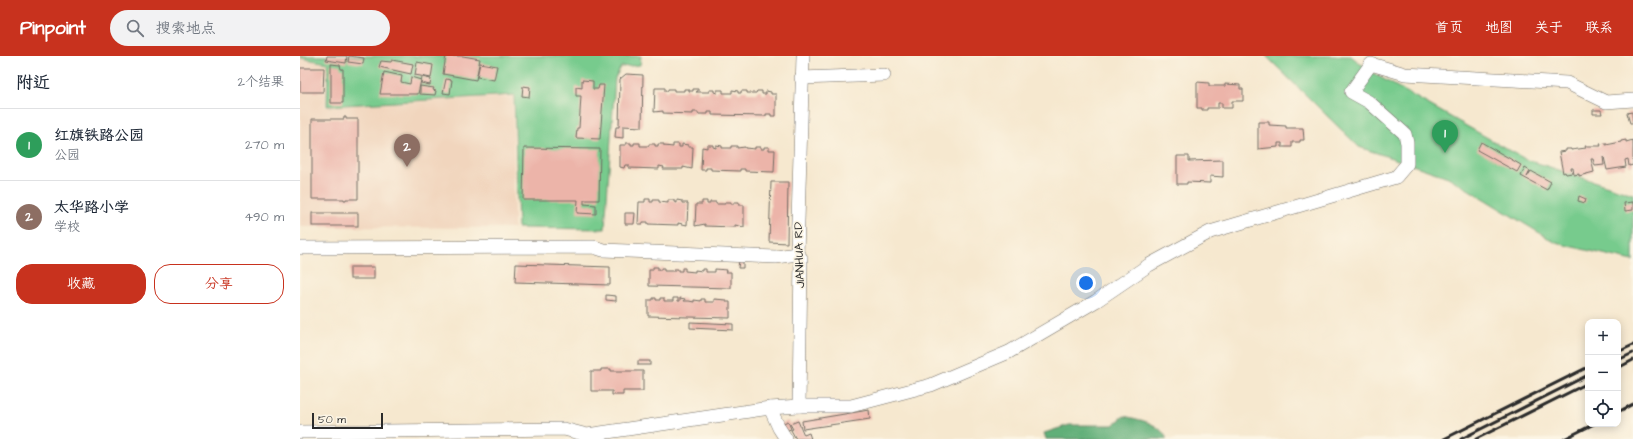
<!DOCTYPE html>
<html lang="zh">
<meta charset="utf-8">
<style>
body{margin:0;font-family:"Architects Daughter","LXGW WenKai TC",sans-serif;background:#f2f2f3;color:#1f2937}
.controls{position:absolute;right:12px;bottom:12px;display:grid;overflow:hidden;border-radius:8px;box-shadow:0 2px 10px #0003}
.controls button{width:36px;height:36px;display:grid;place-items:center;padding:0;border:0;border-bottom:1px solid #e0e1e3;background:#fff;color:#1f2937;font:20px sans-serif}
.scale{position:absolute;left:12px;bottom:10px;width:71px;box-sizing:border-box;padding-left:4px;border:2px solid #2b2b2b;border-top:0;font-size:11px;line-height:14px;white-space:nowrap;color:#2b2b2b;-webkit-text-stroke:3px #fcf5e5;paint-order:stroke}
.you{position:absolute;left:786px;top:227px;width:14px;height:14px;margin:-10px;border:3px solid #fff;border-radius:50%;background:#1a73e8;box-shadow:0 0 0 6px #1a73e833}
.badge{display:grid;place-items:center;width:26px;height:26px;border-radius:50%;background:#c8321e;color:#fff;font-size:13px;font-weight:700}
.pin{position:absolute;translate:-50% -33px;filter:drop-shadow(0 1px 2px #0008)}
.pin::after{content:'';position:absolute;top:21px;width:14px;height:12px;background:inherit;clip-path:polygon(0 0,100% 0,50% 100%)}
.list{margin:0;padding:0;list-style:none}
h2{display:flex;justify-content:space-between;align-items:center;height:52px;margin:0;padding:0 16px;font-size:17px}
h2 small{font-size:13px;font-weight:400;color:#747a83}
.list li{display:grid;grid-template-columns:26px 1fr auto;gap:12px;align-items:center;box-sizing:border-box;height:72px;padding:0 16px;border-top:1px solid #e0e1e3}
.list b{display:block;font-size:15px;white-space:nowrap}
.list p{margin:0;font-size:13px;white-space:nowrap;color:#747a83}
.list em{font-size:13px;font-style:normal;color:#747a83}
.actions{display:flex;gap:8px;padding:12px 16px}
.actions a{flex:1;padding:9px 0;border:1px solid #c8321e;border-radius:16px;text-align:center;font-size:14px;color:#c8321e}
.actions .main{background:#c8321e;color:#fff}
.icon{flex:none;width:22px;height:22px;fill:none;stroke:currentColor;stroke-width:2;stroke-linecap:round;stroke-linejoin:round}
.map{position:relative;flex:none;width:1333px;height:383px;overflow:hidden}
header{display:flex;align-items:center;gap:24px;box-sizing:border-box;height:56px;padding:0 20px;background:#c8321e;color:#fff}
header strong{font-size:19px}
nav{display:flex;gap:22px;margin-inline-start:auto;font-size:14px}
.search{width:280px;height:36px;background:#f2f2f3;display:flex;align-items:center;gap:10px;box-sizing:border-box;padding:0 14px;border-radius:22px;color:#747a83;font-size:15px}
main{display:flex}
aside{flex:1;background:#fff}
.map>svg:first-child{display:block}
</style>
<header>
<strong>Pinpoint</strong>
<div class="search"><svg class="icon" aria-label="search" viewBox="0 0 24 24"><circle cx="10" cy="10" r="6"/><path d="M15 15l6 6"/></svg>搜索地点</div>
<nav><a>首页</a><a>地图</a><a>关于</a><a>联系</a></nav>
</header>
<main>
<aside>
<h2>附近<small>2个结果</small></h2>
<ul class="list">
<li><span class="badge" style="background:#2e9e5b">1</span><div><b>红旗铁路公园</b><p>公园</p></div><em>270 m</em></li>
<li><span class="badge" style="background:#8d6e63">2</span><div><b>太华路小学</b><p>学校</p></div><em>490 m</em></li>
</ul>
<div class="actions"><a class="main">收藏</a><a>分享</a></div>
</aside>
<div class="map">
<svg width="1333" height="383" viewBox="0 0 1333 383">
<rect width="100%" height="100%" fill="#fcf5e5"/>
<filter id="ink" filterUnits="userSpaceOnUse"><feTurbulence type="fractalNoise" baseFrequency=".025" numOctaves="2"/><feDisplacementMap in="SourceGraphic" scale="8" xChannelSelector="R" yChannelSelector="G"/><feConvolveMatrix kernelMatrix="1 2 1 2 8 2 1 2 1" color-interpolation-filters="sRGB"/></filter>
<filter id="wash" filterUnits="userSpaceOnUse"><feTurbulence type="fractalNoise" baseFrequency=".012" numOctaves="4" result="noise"/><feDisplacementMap in="SourceGraphic" scale="16" xChannelSelector="R" yChannelSelector="G"/><feGaussianBlur stdDeviation="0.9" result="paint"/><feColorMatrix in="noise" values="0 0 0 0 0 0 0 0 0 0 0 0 0 0 0 0 0 1.4 0 .05"/><feComposite in="paint" operator="in"/></filter>
<g filter="url(#wash)">
<rect width="100%" height="100%" fill="#f6e8cf"/>
<path fill="#f1d5bd" d="M0 3 27 8 25 51 213 40 214 172 0 171Z"/>
<g fill="#77cb8d" stroke="#517b5c">
<path d="M0 0H341L340 9 321 11 315 22 305 173 218 172 214 39 27 50 28 7 0 2Z"/>
<path d="M966 0H1051L1071 16 1225 103 1333 138V205L1256 187 1148 121 1059 91Z"/>
</g>
<path fill="#61af78" stroke="#466d52" d="M824 360C840 364 859 366 867 383H746L744 377 769 369H813Z"/>
<g id="blocks">
<g fill="#ecb4a9">
<path d="M27 0H47L46 7 26 4Z"/>
<path d="M49 0 64 2 63 8 48 6Z"/>
<path d="M146 0H163L180 3 176 24 143 18Z"/>
<path d="M92 4 113 8 111 18 79 11 81 5 91 6Z"/>
<path d="M117 6 133 9 131 22 115 19Z"/>
<path d="M180 7 197 10 194 24 177 21Z"/>
<path d="M31 8 40 9 41 13H43V47H31Z"/>
<path d="M0 12H24L23 36H0Z"/>
<path d="M84 16 102 20 101 26 110 28 111 21 121 24 118 38H80Z"/>
<path d="M326 18 343 19 342 71 323 70V82L315 81 316 71H319L320 23Z"/>
<path d="M122 21 131 23 130 29 121 27Z"/>
<path d="M146 23 152 24 150 38 143 37Z"/>
<path d="M282 24 293 25V33H298L299 29H304L300 83 276 82 277 72H279L281 40H276V31L282 32Z"/>
<path d="M897 26 909 27V30H925V28L940 29V33H943V45H932V52H922V47H918V52H907V54H902V52H897Z"/>
<path d="M120 30 134 32 133 34 136 35 135 39 120 38Z"/>
<path d="M223 30 230 31 229 41 222 40Z"/>
<path d="M355 32H365V35H368V33H374V35H384V33H389V35H393V33H398V35L396 36H409V34H414V36L417 37V34H423V37H432V34L438 35V37H441V35H447V37H456L457 35H462V38H466V35L471 36V38H476V60H471V58H466V60L412 59V56H408V58H398V56H393V58L363 57V55L354 56Z"/>
<path d="M1293 54H1301L1302 58H1293Z"/>
<path d="M1332 56 1333 67H1330L1327 57Z"/>
<path d="M44 61H46V63H58V143H46V144H44V143H12V63H44Z"/>
<path d="M958 66H969V69L986 70V72H1003L1004 84H1000V86H992V91H982V87H978V91L958 93Z"/>
<path d="M1326 84V86L1333 84V109L1329 110 1328 103 1325 104 1326 111 1307 114 1304 101H1303L1304 109 1295 110 1293 103H1291L1294 116 1279 120V118L1274 119 1273 112H1271L1272 117 1266 118 1265 116 1263 117 1259 96 1266 95V93H1271V94L1286 92 1285 90H1301L1300 88 1306 87V89L1321 86V85Z"/>
<path d="M1181 86 1221 109 1217 116 1177 94Z"/>
<path d="M326 87H331V89H334V87H340V90H349V88H355V90H358V88H364V90L373 91V88H379V91H382V88L388 89V91H393L392 113 383 111V113H363L364 111 359 110V113L329 112V109H325L324 112 320 111V89H326Z"/>
<path d="M407 89H413V91L416 92V89L422 90V92H431V90H437V92L445 91V92L455 93V91H461V93H464V91H469V94H475L474 116 445 115V113H440V115L411 114V112H406V114H401L402 91 407 92Z"/>
<path d="M224 92 300 93 299 144H284V148L296 149V158L277 157 278 144H223Z"/>
<path d="M877 100H889V105L923 104V121L910 120V127L887 126V128H877Z"/>
<path d="M1225 112 1230 115 1227 121 1231 115 1251 126 1247 134 1221 120Z"/>
<path d="M471 126H488L487 187 469 186Z"/>
<path d="M1279 140 1286 143 1285 147 1278 145Z"/>
<path d="M345 143H350V146H353V144H359V146L368 147V144H374V146L377 147V144L382 145V147H388L387 169 378 167V169L348 168V166H343V168H338L339 146H345Z"/>
<path d="M402 145H407V148H410V146H416V148H425V146H431V148H434V146H439V149H444V171L435 169V171L405 170V168L395 170 396 148H402Z"/>
<path d="M1333 146V154L1325 155 1324 147Z"/>
<rect x="12" y="157" width="46" height="13"/>
<path d="M325 157H335L334 168H325Z"/>
<path d="M439 204H443V212H438Z"/>
<path d="M216 208 310 211V229L215 226Z"/>
<rect x="50" y="211" width="24" height="12"/>
<path d="M353 211H358V214H361V212H364V215H374V213H378V215H382V212H385V215L395 216V214L402 215V213H406V216H415V213L427 214 426 216H431V232L349 230V214H353Z"/>
<path d="M306 239 316 240V245L306 244Z"/>
<path d="M353 242H356V244H360V242H364V245H373V242H378V245H380V242L385 243 384 245H389L394 246V244L401 245V243H405V246H414V243L426 244V246H430V262L348 260V244H353Z"/>
<path d="M390 266 433 268V274L390 272Z"/>
<rect x="338" y="305" width="12" height="4"/>
<path d="M301 313H311V315H343V335H323V339H312V335H291V315H301Z"/>
<path d="M569 354 570 363 503 373 502 365Z"/>
<path d="M488 365 491 373 482 376 479 369Z"/>
<path d="M498 365 504 379 509 377 511 383H496L491 374 493 373 490 368Z"/>
</g>
</g>
</g>
<g filter="url(#ink)">
<use href="#blocks" fill-opacity="0" stroke="#726d64" stroke-width="1"/>
<g fill="none" stroke-linecap="round" stroke-linejoin="round">
<defs>
<g id="minor">
<path d="M501 22 584 19"/>
<path d="M0 192 294 191 303 194 476 201 497 198"/>
<path d="M499 350 501 202 497 198 503 0"/>
<path d="M470 352 479 372 486 383"/>
<path d="M0 376 264 373 287 379 470 352 499 350H551L631 329 709 296 796 245 849 209 910 176 1096 121 1107 108V87L1105 78 1069 46 1051 36 1071 8 1105 18 1267 27 1306 46 1333 44"/>
</g>
</defs>
<use href="#minor" stroke="#726d64" stroke-width="14"/>
<use href="#minor" stroke="#fff" stroke-width="13"/>
<g stroke="#2b2b2b" stroke-width="3">
<path d="M1318 296 1333 289"/>
<path d="M1318 304 1333 297"/>
<path d="M1318 312 1333 304"/>
<path d="M1318 356 1333 348"/>
<path d="M1144 383 1288 311"/>
<path d="M1161 383 1288 319"/>
<path d="M1176 383 1288 327"/>
<path d="M1264 383 1294 368"/>
</g>
</g>
</g>
<g text-anchor="middle" stroke-width="3.5" stroke-linejoin="round" paint-order="stroke">
<g font-size="12" fill="#2b2b2b" stroke="#fcf5e5">
<text transform="translate(499 199) rotate(-92)" y="4">JIANHUA RD</text>
</g>
</g>
</svg>
<div class="controls">
<button>+</button>
<button>−</button>
<button><svg class="icon" aria-label="locate" viewBox="0 0 24 24"><circle cx="12" cy="12" r="6"/><path d="M12 2v4M12 18v4M2 12h4M18 12h4"/></svg></button>
</div>
<div class="scale">50 m</div>
<div class="you"></div>
<div class="pin badge" style="left:1145px;top:97px;background:#2e9e5b">1</div>
<div class="pin badge" style="left:107px;top:111px;background:#8d6e63">2</div>
</div>
</main>
